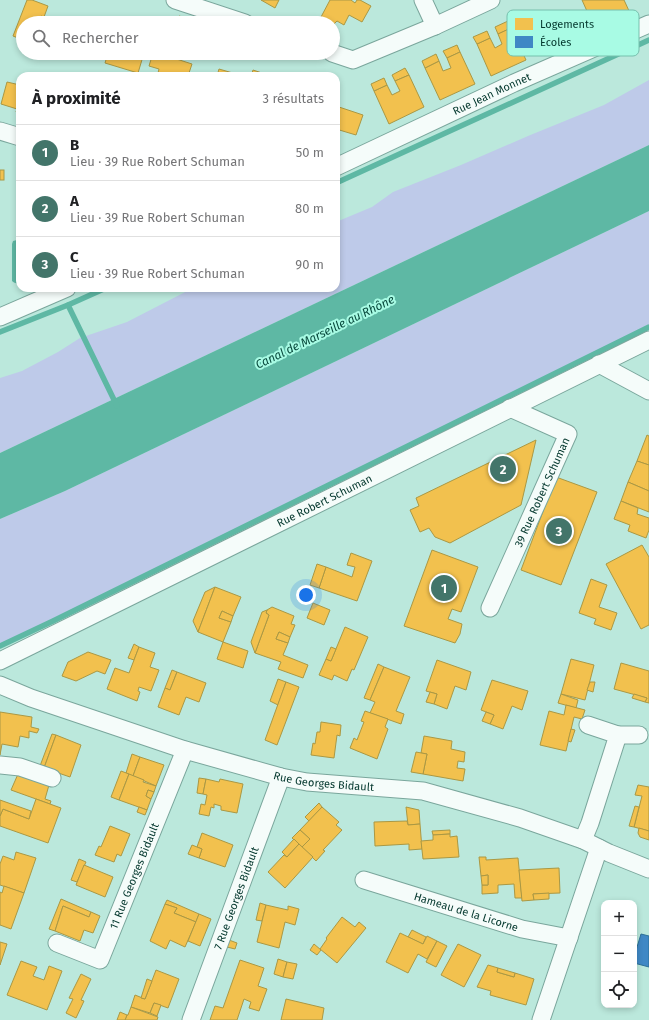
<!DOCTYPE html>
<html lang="fr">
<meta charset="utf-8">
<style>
body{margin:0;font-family:"Fira Sans",sans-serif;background:#f2f2f2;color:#202124}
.controls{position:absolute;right:12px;bottom:12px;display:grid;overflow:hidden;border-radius:8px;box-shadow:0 2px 6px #0003}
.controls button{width:36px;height:36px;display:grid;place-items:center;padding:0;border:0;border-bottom:1px solid #e0e0e0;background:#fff;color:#202124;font:20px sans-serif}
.you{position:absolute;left:306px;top:595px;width:14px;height:14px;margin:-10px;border:3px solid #fff;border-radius:50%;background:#1a73e8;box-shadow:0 0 0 6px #1a73e833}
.badge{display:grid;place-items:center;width:26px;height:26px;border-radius:50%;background:#43756a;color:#fff;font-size:13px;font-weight:700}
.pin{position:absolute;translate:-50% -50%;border:2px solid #fff;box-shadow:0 1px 4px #0006}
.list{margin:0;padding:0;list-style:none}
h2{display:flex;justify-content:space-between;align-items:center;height:52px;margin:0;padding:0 16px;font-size:17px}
h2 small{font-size:13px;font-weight:400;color:#757577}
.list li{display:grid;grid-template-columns:26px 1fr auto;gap:12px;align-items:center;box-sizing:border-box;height:56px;padding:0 16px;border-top:1px solid #e0e0e0}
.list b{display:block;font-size:15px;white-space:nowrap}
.list p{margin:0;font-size:13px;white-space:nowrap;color:#757577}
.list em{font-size:13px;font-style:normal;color:#757577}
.icon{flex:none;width:22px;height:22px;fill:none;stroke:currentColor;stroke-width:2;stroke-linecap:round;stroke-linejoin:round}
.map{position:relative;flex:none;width:649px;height:1020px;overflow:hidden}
.search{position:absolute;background:#fff;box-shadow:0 2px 6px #0003;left:16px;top:16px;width:324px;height:44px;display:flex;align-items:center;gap:10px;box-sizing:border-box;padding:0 14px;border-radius:22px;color:#757577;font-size:15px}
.panel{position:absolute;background:#fff;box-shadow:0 2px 6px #0003;left:16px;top:72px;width:324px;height:220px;border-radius:12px}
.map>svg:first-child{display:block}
</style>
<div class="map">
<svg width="649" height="1020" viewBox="0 0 649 1020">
<rect width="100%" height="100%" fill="#bbe8dc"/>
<g fill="#becae9">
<path d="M649 80V145L0 453V378L22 371 58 352 80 338 127 322 193 288H336V222L372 207 393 192 461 165 528 136 604 105Z"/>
<path d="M649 211V327L0 646V519L65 491Z"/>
</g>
<g fill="#5eb8a4">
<path d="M649 145V211L65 491 0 519V453Z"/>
<path d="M17 240H20V283C17 284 14 283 12 281V244L13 241Z"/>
</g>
<g fill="#f2c14e" stroke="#aa9844">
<path d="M27 0H32L48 6 44 17 41 16 38 22 40 23H23V40L13 36Z"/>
<path d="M261 0H279L275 8Z"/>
<path d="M330 0H351L355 3 357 0H360L371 6 362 22 349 15 344 25 337 21 334 24 321 17Z"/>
<path d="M582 0H624L630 13 595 29Z"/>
<path d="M179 16 186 18 185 23H177Z"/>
<path d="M66 17 81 23H70L64 21Z"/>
<path d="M508 21 511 28 498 34 495 27Z"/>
<path d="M511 28 526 60 491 76 477 44 490 38 495 48 502 44 498 34Z"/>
<path d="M487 31 490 38 477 44 473 37Z"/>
<path d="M457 45 460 52 447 58 443 51Z"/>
<path d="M460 52 475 84 440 100 425 68 439 61 443 71 451 68 447 58Z"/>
<path d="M108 53H144L138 73 105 63Z"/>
<path d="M153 53H165L164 55 192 64 188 76H166L158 73 159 69 149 66Z"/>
<path d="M436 54 439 61 425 68 422 61Z"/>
<path d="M405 68 409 75 395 81 392 75Z"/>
<path d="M219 69 243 76H217Z"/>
<path d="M253 70 262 73 261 76H251Z"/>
<path d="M409 75 424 107 389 124 374 91 387 85 392 95 400 91 395 81Z"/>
<path d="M384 78 387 85 374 91 371 84Z"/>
<path d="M7 82 20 85V113L16 112 17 109 1 104Z"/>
<path d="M336 106 363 115 356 135 336 129Z"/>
<rect x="0" y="170" width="4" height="10"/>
<path d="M647 435 649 436V465L637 461Z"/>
<path d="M536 440 521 505 450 543 435 537 429 528 420 532 410 510 419 506 416 498Z"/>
<path d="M637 461 649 465V491L628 482Z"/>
<path d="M556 477 597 492 561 585 521 570Z"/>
<path d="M628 482 649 491V512L621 501Z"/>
<path d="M621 501 638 508 637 514 649 518V530L646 538 628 531 630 525 614 519Z"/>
<path d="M642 545 649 557V625L641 629 606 564Z"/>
<path d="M432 550 478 567 461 612 452 609 448 619 462 624 460 634 455 643 404 626Z"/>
<path d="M351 553 372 561 357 601 319 588 326 567 352 577 355 567 347 565Z"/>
<path d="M317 564 326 567 319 588 310 585Z"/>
<path d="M591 579 607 585 599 607 617 613 611 630 594 624 596 619 579 613Z"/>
<path d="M215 587 198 632 193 621 205 592Z"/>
<path d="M215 587 241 597 233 616 222 611 219 618 231 622 223 642 198 632Z"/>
<path d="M313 603 330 610 324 625 307 618Z"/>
<path d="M272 607 294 616 291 624 295 625 290 637 279 632 276 639 288 643 283 655 308 665 303 678 278 669 281 662 255 653 269 615 266 613 267 610Z"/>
<path d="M267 610 266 613 269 615 255 653 251 642 262 612Z"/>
<path d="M222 611 233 616 231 622 219 618Z"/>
<path d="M345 627 368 637 354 670 352 669 347 681 334 675 332 680 319 675 326 659 331 661Z"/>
<path d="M279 632 290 637 288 643 276 639Z"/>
<path d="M223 642 248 651 243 668 217 659Z"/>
<path d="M134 644 139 647 134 660 128 658Z"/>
<path d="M139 647 155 653 150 667 159 670 151 691 139 687 138 691 140 692 137 701 107 689 115 668 129 673Z"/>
<path d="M331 647 336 649 331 661 326 659Z"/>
<path d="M88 652 111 660 105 674 97 671 76 681 62 676 68 662Z"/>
<path d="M571 659 594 665 585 700 561 694Z"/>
<path d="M437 660 471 672 466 690 455 686 447 709 434 704 437 694 426 691Z"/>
<path d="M621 663 649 671V703L645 702 647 698 614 689Z"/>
<path d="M378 664 384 667 370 700 364 698Z"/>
<path d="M384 667 410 677 396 711 404 714 401 724 370 713 375 702 370 700Z"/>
<path d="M172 670 177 672 170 690 165 688Z"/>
<path d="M177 672 206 683 199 702 186 697 179 715 158 707 165 688 170 690Z"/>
<path d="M278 679 286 682 278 705 270 701Z"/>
<path d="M492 680 528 691 522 710 512 706 503 729 490 724 494 715 481 710Z"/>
<path d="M286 682 299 687 277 745 265 740Z"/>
<path d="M590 682H595L593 692 587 690Z"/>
<path d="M430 692 437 694 434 704 426 702Z"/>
<path d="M561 694 578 700 576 708 558 703Z"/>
<path d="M634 694 647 698 645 702 632 698Z"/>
<path d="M566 705 585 710 582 719 574 717 566 751 540 745 549 711 564 715Z"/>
<path d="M365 711 388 719 385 727 388 729 377 759 350 748 354 738 357 740 364 722 361 721Z"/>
<path d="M0 712 32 717 31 727 39 729 37 733 29 731V738L20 736 18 747 2 744 0 755Z"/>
<path d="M486 712 494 715 490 724 482 721Z"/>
<path d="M321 722 341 725 340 736 337 735 334 758 311 755 313 743 315 744 317 732H320Z"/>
<path d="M571 729 575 730 571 742 568 741Z"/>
<path d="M52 734 56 735 44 768 40 766Z"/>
<path d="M56 735 81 745 70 777 44 768Z"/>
<path d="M424 736 452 741 451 749 465 752 464 762 458 761 457 768 465 769 463 781 423 774 427 754 421 753Z"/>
<path d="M416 752 427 754 423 774 411 772Z"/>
<path d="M132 754 140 757 133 776 126 773Z"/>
<path d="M140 757 164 765 156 786 133 776Z"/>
<path d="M121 771 129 774 119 800 111 797Z"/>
<path d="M18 774 49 785 45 799 51 801 50 804 11 790Z"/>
<path d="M129 774 144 780 143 782 156 786 154 792 148 790 146 796 151 799 147 810 119 800Z"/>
<path d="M199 778 206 779 203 794 197 793Z"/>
<path d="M206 779 219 782 220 779 243 784 237 813 221 810V806L214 804V808L211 807 209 816 199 814 201 804 205 805 207 795 203 794Z"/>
<path d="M638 785 649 787V831L634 827 642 796 635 795Z"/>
<path d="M148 790 154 792 151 799 146 796Z"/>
<path d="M36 799 61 808 48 843 0 826V816L3 809 29 819Z"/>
<path d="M0 800 31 811 29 819 3 809 0 816Z"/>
<path d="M319 803 322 807 309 821 305 817Z"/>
<path d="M635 806 639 807 634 827 629 826Z"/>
<path d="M139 807 147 810 145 815 137 812Z"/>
<path d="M322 807 339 822 336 825 342 830 323 850 325 851 316 861 302 847 310 839 300 830Z"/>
<path d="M406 807 419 810 420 824 408 825Z"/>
<path d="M407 821 408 825 420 824 422 849 409 850V844L375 846 374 822Z"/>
<path d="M110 826 130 834 121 856 117 854 114 862 95 855 99 846 101 847Z"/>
<path d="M639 828 649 831V840L640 837 638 833Z"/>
<path d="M300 830 310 839 302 847 292 838Z"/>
<path d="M450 830V834L433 835 432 831Z"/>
<path d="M202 833 233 845 225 867 199 858 202 849 197 847Z"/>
<path d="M450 834V837L457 836 459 857 423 859 421 841 433 840V835Z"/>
<path d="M294 839 299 844 287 857 282 852Z"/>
<path d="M299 844 313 857 285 888 268 872 284 855 287 857Z"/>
<path d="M192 845 202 849 199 858 188 854Z"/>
<path d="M16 852 36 858 24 893 0 885V864L3 856 14 860Z"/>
<path d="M479 857H486V860L518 858 522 898H515L514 884 498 885V893L482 894V885H488V875L481 876Z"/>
<path d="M79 859 86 862 77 882 71 880Z"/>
<path d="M84 865 113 877 105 897 76 885Z"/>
<path d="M559 868 560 893 533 894 534 900 522 901 519 870Z"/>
<path d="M488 875V885H482L481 876Z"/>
<path d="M4 886 24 893 11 929 0 925V892L2 893Z"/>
<path d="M549 893V899L534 900 533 894Z"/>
<path d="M61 899 91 912 89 917 63 906 55 931 49 929Z"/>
<path d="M167 900 199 914 196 922 174 913 177 908 165 904Z"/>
<path d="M260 903 266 905 262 921 256 920Z"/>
<path d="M165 904 177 908 174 913 196 922 185 947 170 940 166 949 150 941Z"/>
<path d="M266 905 288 910V906L299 909 295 925 285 922 279 948 257 942Z"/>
<path d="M63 906 89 917 91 912 100 916 93 933 84 930 80 941 55 931Z"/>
<path d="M199 914 211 919 200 946 188 941Z"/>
<path d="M342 917 355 927 359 922 366 928 337 963 320 949 327 939 326 938Z"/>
<path d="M412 930 426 937 423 944 408 937Z"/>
<path d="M400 933 423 944 427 936 437 941 427 959 418 954 408 973 386 962Z"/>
<path d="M229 940 237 943 235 949 227 947Z"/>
<path d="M437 941 447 946 436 967 426 962Z"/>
<path d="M0 942 7 944 0 965Z"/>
<path d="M314 944 321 950 317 955 310 950Z"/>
<path d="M458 944 481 955 464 987 441 975Z"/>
<path d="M278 959 287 962 283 977 274 974Z"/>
<path d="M240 960 264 968 258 986 267 989 259 1011 249 1008 251 1002 244 999 237 1020H210L215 1006 223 1008Z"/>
<path d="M21 961 37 967 33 976 44 980 49 966 62 971 47 1010 7 995Z"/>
<path d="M287 962 297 964 293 979 283 977Z"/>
<path d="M488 965 498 968 497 972 514 977 515 973 534 979 526 1005 490 995 491 991 477 987Z"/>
<path d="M498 968 515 973 514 977 497 972Z"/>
<path d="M156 970 179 979 168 1008 154 1003 150 1013 131 1007 135 995 145 999Z"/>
<path d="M81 974 91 979 81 1000 84 1001 76 1018 66 1013 73 999 69 998Z"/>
<path d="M147 979 152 981 145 999 141 998Z"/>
<path d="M286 999 324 1008 322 1020H281Z"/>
<path d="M154 1003 161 1005 157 1016 150 1013Z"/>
<path d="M131 1007 158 1017 157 1020H125L127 1015H128Z"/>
<path d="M120 1012 127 1015 125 1020H117Z"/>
</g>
<path fill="#3f88c5" stroke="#2d7097" d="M641 934 649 936V967L634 963V957Z"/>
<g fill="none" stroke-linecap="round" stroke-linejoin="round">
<g stroke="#5eb8a4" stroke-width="5.5">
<path d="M336 183 649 40"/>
<path d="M68 305 117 406"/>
<path d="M0 332 68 305 106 288"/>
<path d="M0 646 53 621 649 327"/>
</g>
<defs>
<g id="minor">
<path d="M175 0 245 23"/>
<path d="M423 0 435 26"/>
<path d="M332 53 353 60 435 26 491 0"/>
<path d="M0 131 20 137"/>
<path id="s1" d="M336 167 514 83 649 24"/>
<path d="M0 317 67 288"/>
<path d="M599 364 649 391"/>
<path id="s2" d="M490 608 568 434 510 408"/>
<path id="s3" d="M0 661 649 340"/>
<path id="s4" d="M0 685 31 698 185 750 281 777 307 782 423 791 520 818 583 840 609 853 649 869"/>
<path d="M618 735H639"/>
<path d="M0 765 20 767 52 778"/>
<path d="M583 840 590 823 618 735 588 725"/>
<path id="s5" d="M364 880 522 929 569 938"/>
<path id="s6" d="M57 943 100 960 185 750"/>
<path id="s7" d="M191 1020 281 777"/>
<path d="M541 1020 599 848"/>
</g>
</defs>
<use href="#minor" stroke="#7aa69c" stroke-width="19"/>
<use href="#minor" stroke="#f5fcfa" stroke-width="17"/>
</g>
<g text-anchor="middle" stroke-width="4" stroke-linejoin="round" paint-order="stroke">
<g font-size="11" fill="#03372d" stroke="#a8fbe4">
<text dy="4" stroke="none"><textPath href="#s1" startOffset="172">Rue Jean Monnet</textPath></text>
<text dy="4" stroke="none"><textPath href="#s2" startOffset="127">39 Rue Robert Schuman</textPath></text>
<text dy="4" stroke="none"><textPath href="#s3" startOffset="362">Rue Robert Schuman</textPath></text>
<text dy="4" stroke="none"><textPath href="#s4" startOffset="339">Rue Georges Bidault</textPath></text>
<text dy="4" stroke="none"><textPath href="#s6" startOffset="137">11 Rue Georges Bidault</textPath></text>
<text dy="4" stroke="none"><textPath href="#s7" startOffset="130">7 Rue Georges Bidault</textPath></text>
<text dy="4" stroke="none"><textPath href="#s5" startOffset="107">Hameau de la Licorne</textPath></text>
</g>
<g font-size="12" font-style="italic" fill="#094a3d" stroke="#a8fbe4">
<text transform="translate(325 332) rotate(-26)" y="4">Canal de Marseille au Rhône</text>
</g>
</g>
<rect x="507" y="10" width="132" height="46" rx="6" fill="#a8fbe4" stroke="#76c0ad" stroke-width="1"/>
<rect x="515" y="18" width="18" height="12" fill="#f2c14e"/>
<rect x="515" y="36" width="18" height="12" fill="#3f88c5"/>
<g font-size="11" fill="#03372d">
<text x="540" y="28">Logements</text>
<text x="540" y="46">Écoles</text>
</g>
</svg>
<div class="controls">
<button>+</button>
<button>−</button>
<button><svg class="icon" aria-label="locate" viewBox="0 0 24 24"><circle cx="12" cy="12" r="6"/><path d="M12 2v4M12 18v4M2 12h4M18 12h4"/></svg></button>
</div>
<div class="you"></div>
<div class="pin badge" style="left:444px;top:588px">1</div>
<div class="pin badge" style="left:503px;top:469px">2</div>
<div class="pin badge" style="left:559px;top:531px">3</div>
<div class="search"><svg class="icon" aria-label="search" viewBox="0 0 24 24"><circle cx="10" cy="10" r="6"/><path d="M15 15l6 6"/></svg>Rechercher</div>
<section class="panel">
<h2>À proximité<small>3 résultats</small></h2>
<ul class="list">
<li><span class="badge">1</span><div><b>B</b><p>Lieu · 39 Rue Robert Schuman</p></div><em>50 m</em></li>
<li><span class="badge">2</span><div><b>A</b><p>Lieu · 39 Rue Robert Schuman</p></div><em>80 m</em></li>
<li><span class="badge">3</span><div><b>C</b><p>Lieu · 39 Rue Robert Schuman</p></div><em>90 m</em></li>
</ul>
</section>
</div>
